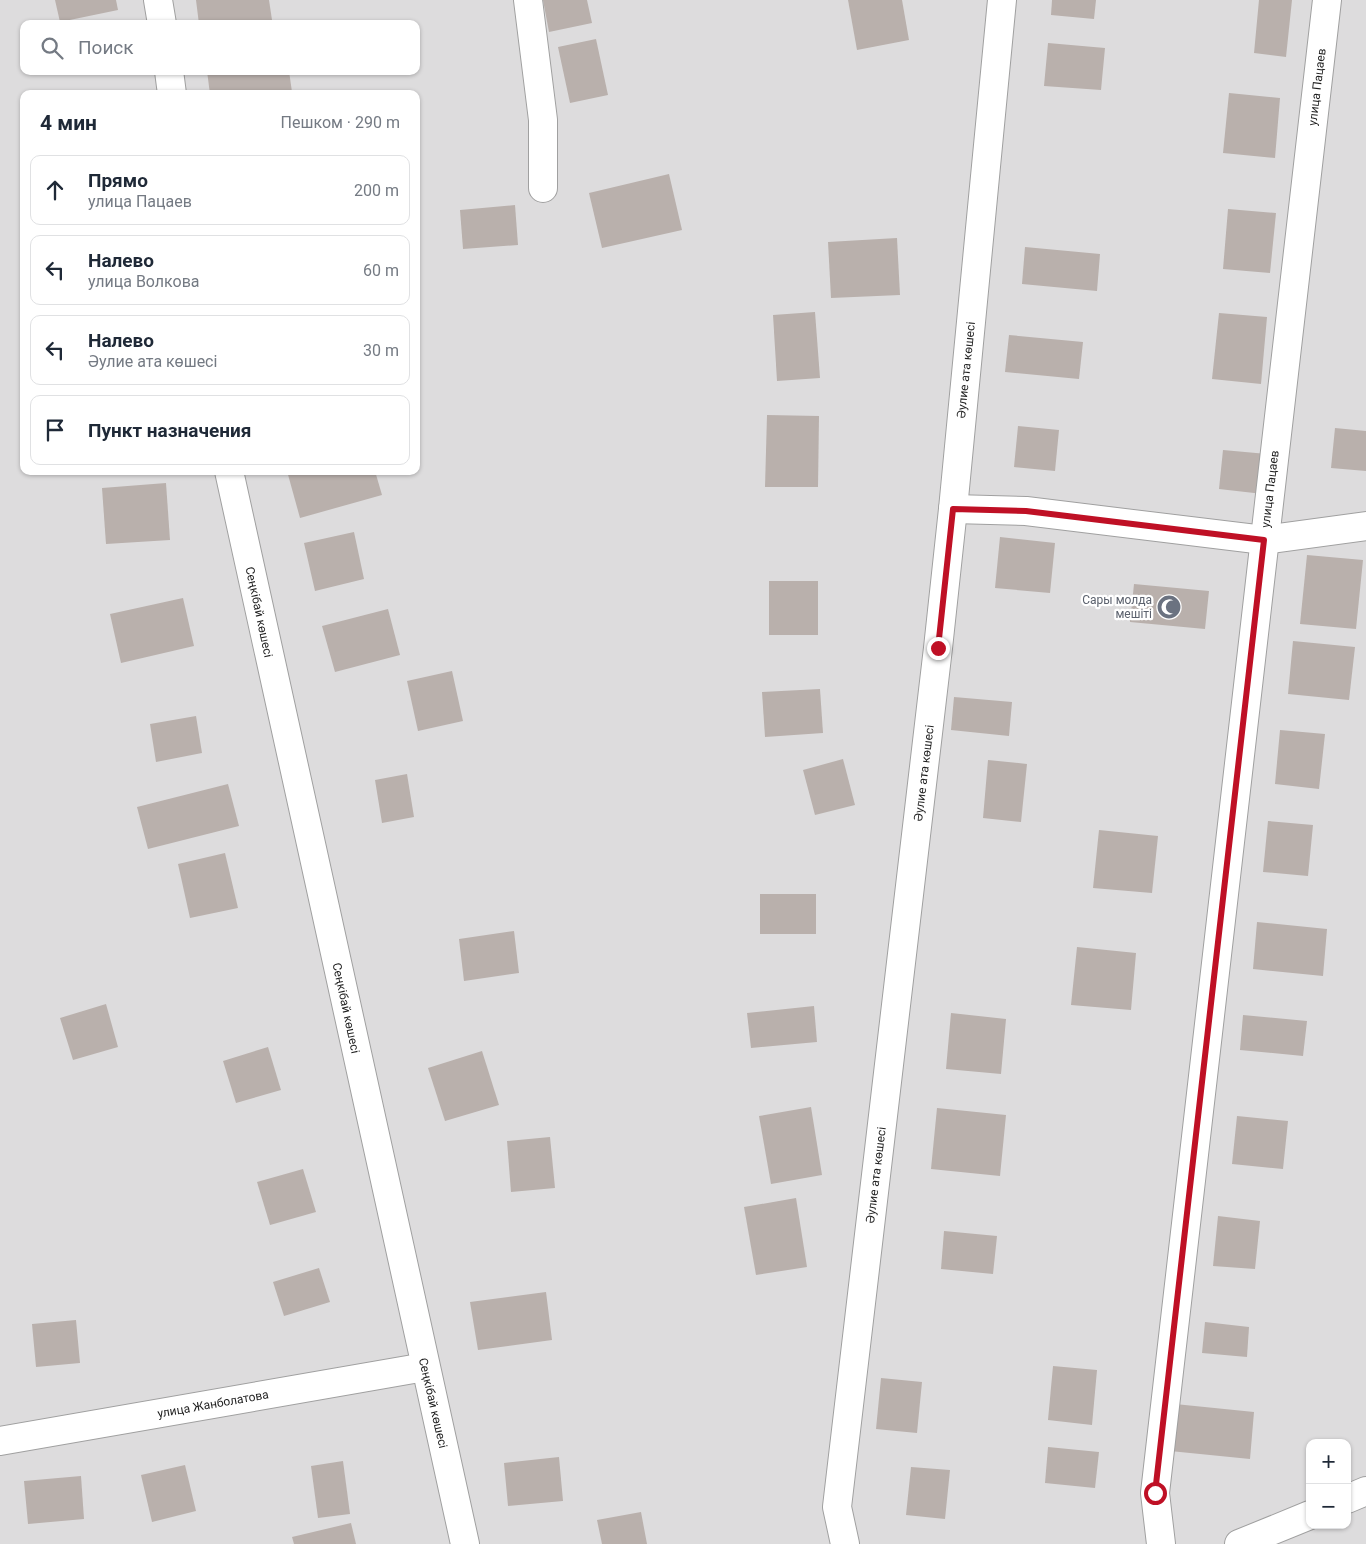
<!DOCTYPE html>
<html lang="ru">
<meta charset="utf-8">
<style>
body{margin:0;font-family:Roboto,sans-serif;background:#f2f2f3;color:#1f2937}
.controls{position:absolute;right:15px;bottom:15px;display:grid;overflow:hidden;border-radius:10px;box-shadow:0 1px 4px #0004}
.controls button{width:45px;height:45px;display:grid;place-items:center;padding:0;border:0;border-bottom:1px solid #e0e1e3;background:#fff;color:#1f2937;font:25px sans-serif}
.stop{position:absolute;width:15px;height:15px;margin:-11px;border:4px solid #bf1025;border-radius:50%;background:#fff}
.stop.end{background:#bf1025;border-color:#fff;box-shadow:0 1px 5px #0008}
.list{margin:0;padding:0;list-style:none}
h2{display:flex;justify-content:space-between;align-items:center;height:65px;margin:0;padding:0 20px;font-size:21px}
h2 small{font-size:16px;font-weight:400;color:#747a83}
.list li{display:grid;grid-template-columns:32px 1fr auto;gap:15px;align-items:center;box-sizing:border-box;height:70px;margin:0 10px 10px;padding:0 10px;border:1px solid #e0e1e3;border-radius:10px}
.list b{display:block;font-size:19px;white-space:nowrap}
.list p{margin:0;font-size:16px;white-space:nowrap;color:#747a83}
.list em{font-size:16px;font-style:normal;color:#747a83}
.icon{flex:none;width:28px;height:28px;fill:none;stroke:currentColor;stroke-width:2;stroke-linecap:round;stroke-linejoin:round}
.map{position:relative;flex:none;width:1366px;height:1544px;overflow:hidden}
.search{position:absolute;background:#fff;box-shadow:0 1px 4px #0004;left:20px;top:20px;width:400px;height:55px;display:flex;align-items:center;gap:12px;box-sizing:border-box;padding:0 18px;border-radius:10px;color:#747a83;font-size:19px}
.panel{position:absolute;background:#fff;box-shadow:0 1px 4px #0004;left:20px;top:90px;width:400px;height:385px;border-radius:10px}
.map>svg:first-child{display:block}
</style>
<div class="map">
<svg width="1366" height="1544" viewBox="0 0 1366 1544">
<rect width="100%" height="100%" fill="#efebe7"/>
<path fill="#dddcdd" fill-rule="evenodd" d="M0 0H1366V1544H0ZM24 24H416V71H24ZM24 94H416V471H24ZM1310 1443H1347V1525H1310Z"/>
<g fill="#b9b0ac">
<path d="M55 0H116L118 10 60 22Z"/>
<path d="M196 0H269L272 20 245 24H199Z"/>
<path d="M543 0H587L592 23 549 32Z"/>
<path d="M848 0H902L909 40 857 50Z"/>
<path d="M1052 0H1096L1094 19 1051 15Z"/>
<path d="M1259 0H1292L1286 57 1254 53Z"/>
<path d="M596 39 608 95 570 103 558 47Z"/>
<path d="M1048 43 1105 48 1101 90 1044 86Z"/>
<path d="M207 71H289L292 92 280 94H210Z"/>
<path d="M1229 93 1280 98 1275 158 1223 153Z"/>
<path d="M669 174 682 230 602 248 589 193Z"/>
<path d="M515 205 518 245 463 249 460 210Z"/>
<path d="M1228 209 1276 213 1270 273 1223 269Z"/>
<path d="M897 238 900 295 831 298 828 242Z"/>
<path d="M1025 247 1100 254 1097 291 1022 284Z"/>
<path d="M815 312 820 378 777 381 773 315Z"/>
<path d="M1219 313 1267 317 1261 384 1212 379Z"/>
<path d="M1009 335 1083 342 1079 379 1005 372Z"/>
<path d="M767 415 819 416 818 487H765Z"/>
<path d="M1018 426 1059 430 1055 471 1014 467Z"/>
<path d="M1335 428 1366 431V471L1331 468Z"/>
<path d="M1223 450 1267 454 1263 494 1219 489Z"/>
<path d="M287 471H375L382 495 300 518Z"/>
<path d="M166 483 170 540 106 544 102 488Z"/>
<path d="M354 532 364 579 315 591 304 543Z"/>
<path d="M1000 537 1055 543 1050 593 995 588Z"/>
<path d="M1307 555 1363 560 1356 629 1300 624Z"/>
<rect x="769" y="581" width="49" height="54"/>
<path d="M1134 584 1209 591 1205 629 1130 622Z"/>
<path d="M183 598 194 646 121 663 110 614Z"/>
<path d="M388 609 400 655 335 672 322 626Z"/>
<path d="M1293 641 1355 647 1349 700 1288 694Z"/>
<path d="M452 671 463 721 418 731 407 681Z"/>
<path d="M820 689 823 733 765 737 762 692Z"/>
<path d="M954 697 1012 702 1009 736 951 730Z"/>
<path d="M196 716 202 753 156 762 150 724Z"/>
<path d="M1280 730 1325 734 1319 789 1275 784Z"/>
<path d="M843 759 855 805 815 815 803 770Z"/>
<path d="M988 760 1027 764 1021 822 983 818Z"/>
<path d="M407 774 414 817 382 823 375 780Z"/>
<path d="M228 784 239 826 148 849 137 807Z"/>
<path d="M1268 821 1313 825 1308 876 1263 872Z"/>
<path d="M1099 830 1158 836 1152 893 1093 888Z"/>
<path d="M225 853 238 908 190 918 178 864Z"/>
<rect x="760" y="894" width="56" height="40"/>
<path d="M1257 922 1327 929 1323 976 1253 969Z"/>
<path d="M514 931 519 973 464 981 459 939Z"/>
<path d="M1077 947 1136 953 1131 1010 1071 1005Z"/>
<path d="M106 1004 118 1047 73 1060 60 1018Z"/>
<path d="M814 1006 817 1042 751 1048 747 1013Z"/>
<path d="M951 1013 1006 1019 1001 1074 946 1069Z"/>
<path d="M1243 1015 1307 1021 1303 1056 1240 1050Z"/>
<path d="M268 1047 281 1090 236 1103 223 1061Z"/>
<path d="M482 1051 499 1105 445 1121 428 1068Z"/>
<path d="M811 1107 822 1175 771 1184 759 1116Z"/>
<path d="M937 1108 1006 1115 1000 1176 931 1169Z"/>
<path d="M1237 1116 1288 1121 1283 1169 1232 1164Z"/>
<path d="M550 1137 555 1188 511 1192 507 1141Z"/>
<path d="M303 1169 316 1212 270 1225 257 1182Z"/>
<path d="M796 1198 807 1267 756 1275 744 1207Z"/>
<path d="M1218 1216 1260 1221 1255 1269 1213 1266Z"/>
<path d="M944 1231 997 1236 993 1274 941 1269Z"/>
<path d="M319 1268 330 1302 284 1316 273 1282Z"/>
<path d="M546 1292 552 1340 478 1350 470 1302Z"/>
<path d="M76 1320 80 1363 36 1367 32 1324Z"/>
<path d="M1205 1322 1249 1327 1247 1357 1202 1353Z"/>
<path d="M1053 1366 1097 1370 1092 1425 1048 1420Z"/>
<path d="M881 1378 922 1382 917 1433 876 1429Z"/>
<path d="M1175 1404 1254 1412 1250 1459 1170 1451Z"/>
<path d="M1048 1447 1099 1452 1095 1488 1045 1483Z"/>
<path d="M559 1457 563 1501 508 1506 504 1463Z"/>
<path d="M343 1461 350 1514 318 1518 311 1466Z"/>
<path d="M185 1465 196 1511 152 1522 141 1475Z"/>
<path d="M911 1467 950 1470 945 1519 906 1515Z"/>
<path d="M81 1476 84 1519 28 1524 24 1481Z"/>
<path d="M641 1512 647 1544H602L597 1520Z"/>
<path d="M351 1523 356 1544H294L292 1537Z"/>
</g>
<g fill="none" stroke-linecap="round" stroke-linejoin="round">
<defs>
<g id="minor">
<path d="M158 0 162 24"/>
<path d="M528 0 543 120V188"/>
<path d="M169 71 172 94"/>
<path d="M229 471 465 1544"/>
<path d="M953 509 1026 511 1264 540 1366 526"/>
<path d="M0 1441 425 1367"/>
<path d="M1347 1499 1366 1491"/>
<path d="M845 1544 837 1507 938 648 953 509 1002 0"/>
<path d="M1161 1544 1155 1493 1327 0"/>
<path d="M1239 1544 1310 1515"/>
</g>
</defs>
<use href="#minor" stroke="#a0a0a0" stroke-width="30"/>
<use href="#minor" stroke="#fff" stroke-width="28"/>
</g>
<g fill="none" stroke-linecap="round" stroke-linejoin="round">
<path stroke="#bf1025" stroke-width="6" d="M938 648 953 509 1026 511 1264 540 1155 1493"/>
</g>
<defs>
<symbol id="mosque-disc" viewBox="-11 -11 22 22"><circle r="9.5" fill="#6b7280" stroke="#fff"/><path d="M3.5-4.9A6 6 0 1 0 3.5 4.9A5 5 0 1 1 3.5-4.9Z" fill="#fff"/></symbol>
</defs>
<g fill-rule="evenodd">
<use href="#mosque-disc" x="1155" y="593" width="28" height="28"/>
</g>
<g text-anchor="middle" stroke-width="4.5" stroke-linejoin="round" paint-order="stroke">
<g font-size="12" fill="#1f1f1f" stroke="#fff">
<text transform="translate(1317 87) rotate(-83)" y="4">улица Пацаев</text>
<text transform="translate(966 370) rotate(-84)" y="4">Әулие ата көшесі</text>
<text transform="translate(1270 489) rotate(-83)" y="4">улица Пацаев</text>
<text transform="translate(259 612) rotate(78)" y="4">Сеңкібай көшесі</text>
<text transform="translate(924 773) rotate(-83)" y="4">Әулие ата көшесі</text>
<text transform="translate(346 1008) rotate(78)" y="4">Сеңкібай көшесі</text>
<text transform="translate(876 1175) rotate(-83)" y="4">Әулие ата көшесі</text>
<text transform="translate(433 1403) rotate(77)" y="4">Сеңкібай көшесі</text>
<text transform="translate(213 1404) rotate(-10)" y="4">улица Жанболатова</text>
</g>
<g font-size="12" fill="#5b616d" stroke="#fff" text-anchor="end">
<text x="1152" y="604">Сары молда<tspan x="1152" dy="14">мешіті</tspan></text>
</g>
</g>
</svg>
<div class="controls">
<button>+</button>
<button>−</button>
</div>
<div class="stop" style="left:1155px;top:1493px"></div>
<div class="stop end" style="left:938px;top:648px"></div>
<div class="search"><svg class="icon" aria-label="search" viewBox="0 0 24 24"><circle cx="10" cy="10" r="6"/><path d="M15 15l6 6"/></svg>Поиск</div>
<section class="panel">
<h2>4 мин<small>Пешком · 290 m</small></h2>
<ul class="list">
<li><svg class="icon" aria-label="ahead" viewBox="0 0 24 24"><path d="M12 20V5M6 11l6-6 6 6"/></svg><div><b>Прямо</b><p>улица Пацаев</p></div><em>200 m</em></li>
<li><svg class="icon" aria-label="left" viewBox="0 0 24 24"><path d="M17 20v-9H6M10 6l-5 5 5 5"/></svg><div><b>Налево</b><p>улица Волкова</p></div><em>60 m</em></li>
<li><svg class="icon" aria-label="left" viewBox="0 0 24 24"><path d="M17 20v-9H6M10 6l-5 5 5 5"/></svg><div><b>Налево</b><p>Әулие ата көшесі</p></div><em>30 m</em></li>
<li><svg class="icon" aria-label="arrive" viewBox="0 0 24 24"><path d="M6 21V4h12l-3 4 3 4H6"/></svg><div><b>Пункт назначения</b></div></li>
</ul>
</section>
</div>
